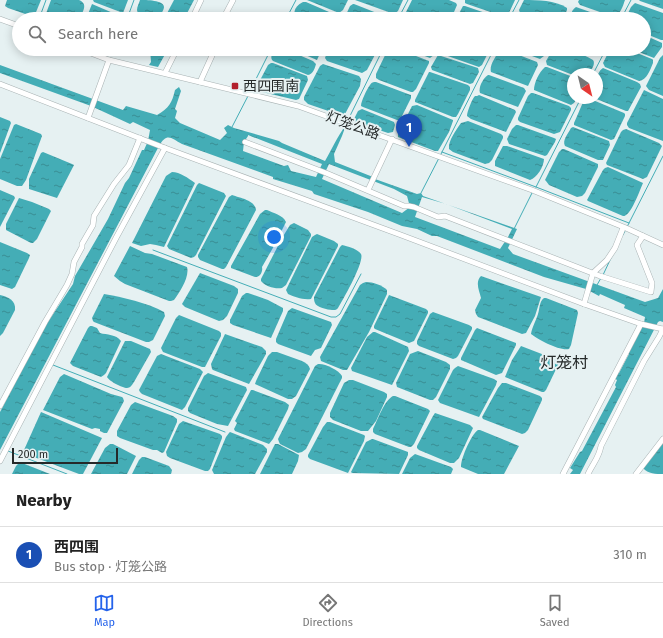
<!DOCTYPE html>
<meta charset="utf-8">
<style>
body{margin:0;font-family:"Fira Sans","Noto Sans SC",sans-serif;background:#f6f6f6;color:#222}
.compass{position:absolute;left:567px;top:68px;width:36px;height:36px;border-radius:50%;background:#fff;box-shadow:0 2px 10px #0003;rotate:145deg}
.scale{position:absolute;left:12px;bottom:10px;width:106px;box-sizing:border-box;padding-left:4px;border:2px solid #252929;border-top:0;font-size:11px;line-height:14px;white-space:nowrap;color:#252929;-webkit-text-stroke:3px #e6f1f2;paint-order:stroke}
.you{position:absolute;left:274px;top:237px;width:14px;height:14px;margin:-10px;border:3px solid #fff;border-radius:50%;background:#1a73e8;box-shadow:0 0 0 6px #1a73e833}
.badge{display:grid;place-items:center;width:26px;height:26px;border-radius:50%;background:#2563eb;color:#fff;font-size:13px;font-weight:700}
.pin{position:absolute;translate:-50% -33px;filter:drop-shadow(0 1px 2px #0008)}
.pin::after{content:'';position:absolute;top:21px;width:14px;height:12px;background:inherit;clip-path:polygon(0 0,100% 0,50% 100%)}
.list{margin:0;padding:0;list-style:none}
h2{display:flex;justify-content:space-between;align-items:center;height:52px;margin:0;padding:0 16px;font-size:17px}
h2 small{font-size:13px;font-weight:400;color:#767676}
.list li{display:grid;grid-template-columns:26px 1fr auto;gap:12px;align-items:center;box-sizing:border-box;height:56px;padding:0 16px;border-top:1px solid #e0e0e0}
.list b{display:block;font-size:15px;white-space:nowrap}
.list p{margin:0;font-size:13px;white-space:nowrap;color:#767676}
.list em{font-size:13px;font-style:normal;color:#767676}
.icon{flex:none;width:22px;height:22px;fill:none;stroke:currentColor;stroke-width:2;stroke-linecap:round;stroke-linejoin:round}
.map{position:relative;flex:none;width:663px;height:474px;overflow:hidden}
.search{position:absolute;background:#fff;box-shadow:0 2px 10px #0003;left:12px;right:12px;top:12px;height:44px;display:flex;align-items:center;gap:10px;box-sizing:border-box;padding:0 14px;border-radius:22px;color:#767676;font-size:15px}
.sheet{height:108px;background:#fff}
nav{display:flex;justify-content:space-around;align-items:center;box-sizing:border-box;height:56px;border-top:1px solid #e0e0e0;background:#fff;font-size:11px;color:#767676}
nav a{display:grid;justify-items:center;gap:2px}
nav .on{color:#2563eb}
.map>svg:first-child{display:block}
</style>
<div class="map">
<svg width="663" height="474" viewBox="0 0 663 474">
<defs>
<pattern id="water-ripples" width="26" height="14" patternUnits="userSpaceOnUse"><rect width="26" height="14" fill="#44adb6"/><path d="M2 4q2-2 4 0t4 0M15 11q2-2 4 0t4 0" fill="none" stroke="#398d94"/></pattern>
</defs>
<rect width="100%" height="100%" fill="#e6f1f2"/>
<g fill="url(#water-ripples)" fill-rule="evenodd">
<path d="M7 0H41L34 17 8 8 5 6Z"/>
<path d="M51 0H79C89 4 82 12 80 19H44Z"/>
<path d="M93 0H128L123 13 94 2Z"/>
<path d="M140 0C146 0 164 0 164 7 164 10 160 16 158 19 152 19 138 18 137 10 137 7 139 3 140 0Z"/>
<path d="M174 0H194L184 19H164Z"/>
<path d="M307 0H348L343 10 339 13Z"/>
<path d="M355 0H403L398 11 394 14Z"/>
<path d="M412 0H449L456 3 457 5 451 19H407V16L405 14Z"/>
<path d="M465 0H515L508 15 505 17 467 4 465 3Z"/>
<path d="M524 0C538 0 555 0 567 8V10L563 19H534L520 13 519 10Z"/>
<path d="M579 0H625C623 6 620 15 614 17L580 5 578 2Z"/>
<path d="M639 0H663V9L640 1Z"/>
<path d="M303 2H306L336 15 338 17V19H299C290 14 296 5 303 2Z"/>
<path d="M635 3 663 13V40H661L644 33V19H625L631 7Z"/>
<path d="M92 4 120 16 119 19H86Z"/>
<path d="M353 4H354L392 19H344L350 6Z"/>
<path d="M463 6H465L503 19H456Z"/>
<path d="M576 7 610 19H576L573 18 571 16C571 12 573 9 576 7Z"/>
<path d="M644 35 660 42 662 43V47L654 58 631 49H644Z"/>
<path d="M150 49H168L158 67 149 65 151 62Z"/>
<path d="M276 49H285L313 61 316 64C315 68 313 74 308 75L273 61C269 57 273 53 276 49Z"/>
<path d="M291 49H322L317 60Z"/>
<path d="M328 49H378L367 70 362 73 327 61 325 58Z"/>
<path d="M388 49H398L429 61V63L416 89 413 92H411L379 80 376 78V74Z"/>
<path d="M406 49H437L434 55 430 58Z"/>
<path d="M441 49H490L482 65 479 67 442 54 440 52Z"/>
<path d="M513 49H547L544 56 540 59Z"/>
<path d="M553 49C567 49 580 52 593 60 596 64 591 70 589 74H573V75L547 65 546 61Z"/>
<path d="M574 49H601C595 60 583 52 574 49Z"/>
<path d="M610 49H627L652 59 653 60V63C650 70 647 80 639 81L605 67 603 63Z"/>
<path d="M499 50 504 52 506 50 537 62 538 65 528 86 491 72C489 65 496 57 499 50Z"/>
<path d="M438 55 478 68 479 72 473 83 470 84 432 70 431 67Z"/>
<path d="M663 55V96L649 90 646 86 660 58Z"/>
<path d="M271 63H273L307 76 308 80 299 99 296 100 258 91 257 89V86L268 65Z"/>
<path d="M323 64 359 76 361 79 360 86 345 114 343 116 308 104 304 100V97L320 66Z"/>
<path d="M0 65 123 110 126 106 157 115C169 108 172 103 175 90L179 87 181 91 175 109 177 111 175 118 180 123 220 140 227 133 224 128 228 125 234 128 279 141 282 143 325 161C332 149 337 137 346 125L342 136 334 154 335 162 373 177 375 179 417 194 421 193 423 196 517 229 508 248 513 254 645 302 658 298 663 289V322L660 321 658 322 580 474H570L573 470 570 468 580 452 582 451 616 387 615 385 617 380 613 377 616 373H619L629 354 628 352 644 323 645 317 624 308 625 305 600 294 599 296 586 289 544 277 437 236H432L417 229 402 226 368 212 314 194 312 191 273 179V177L182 144C171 138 167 132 159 146L0 450V412L44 328 73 284 75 276 108 219 125 183 129 178 142 150H144L148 141 150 130 133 122 130 124 91 106 0 73ZM248 136V135L322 164 316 177 291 171 288 165 284 166 243 151 244 142ZM329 164 394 189 407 196 410 207 402 213 322 179ZM422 197 446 204 512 229 508 237 500 249 415 217Z"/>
<path d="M545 67H547L573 77V98H577L574 103 571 105 534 90C534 83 539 72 545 67Z"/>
<path d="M603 68 637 82 640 84 641 87 628 111H626L594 98H597C597 88 594 74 603 68Z"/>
<path d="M429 72H430L468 85 470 87V90L458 114 456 117H453L415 102V100Z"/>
<path d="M488 75H489L524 88 526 91 518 107 480 93C478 88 483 78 488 75Z"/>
<path d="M376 82 408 94 411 95V98L401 118 399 120H397L363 107 361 106C361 101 367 89 370 85 372 82 373 82 376 82Z"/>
<path d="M644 90 663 99V141L629 128 627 125V123Z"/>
<path d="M531 93H533L569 106 571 108V110L560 132 554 134 520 122 518 120V118L528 96Z"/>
<path d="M479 95 515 110 516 112 506 132 471 119 467 116C467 112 472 99 475 96 476 96 478 96 479 95Z"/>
<path d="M588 98 624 113 625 114V116L614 139 611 140 574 125V123L584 100Z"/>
<path d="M417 105 453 120V121L449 132 438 151H435L398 137V134L412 106Z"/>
<path d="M362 109 394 122 395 125 393 132 388 133 355 122 354 119 358 111Z"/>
<path d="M0 117 10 121 11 123 0 153Z"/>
<path d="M468 121 501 134 503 136V138L492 160 489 163 485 164 453 152 449 149C448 141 456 130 461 123Z"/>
<path d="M16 124 41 134 42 136 26 180 22 186H17L0 179V159L14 125Z"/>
<path d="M516 125H518L554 138 556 139 555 142 547 155 545 156 509 144 507 139 512 129Z"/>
<path d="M573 127 609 141 610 145 603 160H598L565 146C562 140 568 134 571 128Z"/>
<path d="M626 129 659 143 662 146 647 177 643 179 607 165 606 163 621 132 623 130Z"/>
<path d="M503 146H507L544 159C544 166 537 178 530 180L495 166V161Z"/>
<path d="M562 149H564L598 164V167L585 193 582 196 577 197 549 185 546 181 545 180 559 152Z"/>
<path d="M43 152 72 164 74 165 57 198 29 189V179L41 153Z"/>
<path d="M608 167 643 183C640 190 632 212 626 215 625 216 624 216 623 216L588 201 587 200 603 170 605 168Z"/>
<path d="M172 172C180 172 188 178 195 183L164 247 156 245 150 244 141 246 132 243 166 176Z"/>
<path d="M199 183 224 193 226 196 196 255 194 257 191 258 169 249 167 246 197 185Z"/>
<path d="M0 190 14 196 15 198 0 227Z"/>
<path d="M232 195C240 198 255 200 256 210L226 267 224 269H222L200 260 198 257V255L229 197Z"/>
<path d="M19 198 32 202 49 209 51 211 37 239 33 243H31L6 230V224Z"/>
<path d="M265 210H267C273 213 283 215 286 222L274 246 262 267C263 272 260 277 255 277L231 268V266L260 214Z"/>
<path d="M294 223 308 230 311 234V236L286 285 282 288C275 289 266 287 261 281V279L282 238 290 225Z"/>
<path d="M317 234 334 241 338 244V246L311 299C302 300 295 297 288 294L286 290 312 237 315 235Z"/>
<path d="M0 242 27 253 30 255 29 258 15 287 12 289 0 285Z"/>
<path d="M342 245C347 246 358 249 361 254 365 261 343 300 338 308 336 310 336 310 332 310 328 310 316 307 315 303 314 301 314 299 314 297L340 247Z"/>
<path d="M130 246 145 253 152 254 187 267C190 277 179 293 174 300L171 301H169L125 284 120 281 114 276Z"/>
<path d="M200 273 234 286 238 289V293L227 316 223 320 219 321 185 307 182 304Z"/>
<path d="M481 276 541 297 535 316 526 333 522 334 478 317 476 314 475 310 481 298C479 290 475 282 481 276Z"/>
<path d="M366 282C373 282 382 285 387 290V294L369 332 347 370H343L321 361 320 357 360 285 363 283Z"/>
<path d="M246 293H248L268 300 283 308V311L271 338 233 325 230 323V320L242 296Z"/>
<path d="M104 294C122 297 148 303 164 312L165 316 153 340 149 342H146L94 322 93 321 92 318Z"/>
<path d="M0 295C8 297 16 300 15 310L3 333 0 336Z"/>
<path d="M389 295 426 309 428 311V313L414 341 409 343 375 329 374 328V326Z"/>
<path d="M544 298H546L577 310 578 313 571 345 569 349C559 351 539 340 531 334 532 327 536 321 538 314 540 308 539 302 544 298Z"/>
<path d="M292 308 331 322 332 325 321 348 315 350 311 356 278 344 276 342V339L288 311Z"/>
<path d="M433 312 469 325 472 327V329L458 356 456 358 453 359 419 346 417 344V341L430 314Z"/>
<path d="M179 315 219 331 221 333V336L205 367H202L163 352 161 348 176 318Z"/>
<path d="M90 326H92L97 328 100 333C107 335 116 334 121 341L106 373 104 375 101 377 73 366 70 363 88 328Z"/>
<path d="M477 328 516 343V345L502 373 496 375 461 360V358L475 330Z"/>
<path d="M373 332H375L406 346 408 347 409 351 392 385 352 371 351 368 367 337Z"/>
<path d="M225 334 262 347 266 351V354L249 384 213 370 212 369 211 364Z"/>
<path d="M125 341H131L150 349 151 352 134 382C132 385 130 388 127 388 122 388 109 381 107 377Z"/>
<path d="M521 346 560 361 546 390 544 392H542L505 377 512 360Z"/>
<path d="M418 351 446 362 450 365V369L436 397 433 400H430L397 387 396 383 410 354Z"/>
<path d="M272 352H277L302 361C306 363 309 365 310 369L296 396 292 399H288L255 384 256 381 268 356Z"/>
<path d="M161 354 200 369 203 372 185 407 182 410 142 394 140 392 139 390 157 356Z"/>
<path d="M318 364C324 363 339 370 342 376V378L306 449 302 452 298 453 280 444 279 442 278 439 315 366Z"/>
<path d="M458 366 494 379 497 381 496 385 479 417 440 403 438 400 453 370 455 368Z"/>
<path d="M208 373 246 387 247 390 228 426 217 424 190 413 188 411V408L204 376Z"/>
<path d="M64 374 111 394 122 397 123 398 124 401 107 433H104L100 431V429L95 428 92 429 43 410 60 377Z"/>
<path d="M349 380H353L384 392 387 394V397L376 421 368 431H361L333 420 330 417V413L344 383Z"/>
<path d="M502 383H506L540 396 542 398V400L528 430 525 433 522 434 483 419 482 417 498 388Z"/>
<path d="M251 390H253L285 402 289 405 288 409 273 439 269 444 235 431 234 429 237 423 235 421Z"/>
<path d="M393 396H395L428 409 430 411 414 444 411 447H409L375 434 373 432V429C378 419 384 401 393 396Z"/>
<path d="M135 402 173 416 177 419V422L164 452 162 453 157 450H153L120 438 117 436V431L131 405Z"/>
<path d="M41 412 102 438 83 474H79L26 454 24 450Z"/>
<path d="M435 413 470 425 473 428 459 458 454 463H450L419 450 417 448V446L433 416Z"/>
<path d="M183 421 220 434 222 436V438L210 469 208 471H205L170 458 167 456 166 452 179 424Z"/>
<path d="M327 422H330L364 435 365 436 364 441 348 473 310 459 308 457V455L323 427Z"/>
<path d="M478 430H480L519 446 504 474H478L461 467V465C462 456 471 435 478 430Z"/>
<path d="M230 432 263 445 267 449V452L255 474H214L212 470 226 437 229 433Z"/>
<path d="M372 439H373L408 452V455L399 474 352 473 351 472 366 442Z"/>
<path d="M663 440V474C656 474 648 474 643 468Z"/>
<path d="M110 444H113L136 456 127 474H91L105 448Z"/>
<path d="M275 444H278L299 455 298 461 292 474H260Z"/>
<path d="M415 454 451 467 453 469 451 474H402L410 458Z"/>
<path d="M142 457H145L169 466 172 470 171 474H132L139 460Z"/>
<path d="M19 463H22L50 474H12L16 466Z"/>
</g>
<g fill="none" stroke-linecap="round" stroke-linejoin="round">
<g stroke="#44adb6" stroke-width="1">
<path d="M130 12 138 19"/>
<path d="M39 19 46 0"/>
<path d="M127 19 134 0"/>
<path d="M286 19 296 0"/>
<path d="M398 19 408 0"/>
<path d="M509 19 519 0"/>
<path d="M621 19 631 0"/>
<path d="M114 52 115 49"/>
<path d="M593 74 606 49"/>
<path d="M250 91 271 49"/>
<path d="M347 122 383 49"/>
<path d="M232 127 248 96"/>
<path d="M442 152 536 187 629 223"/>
<path d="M440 156 494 49"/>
<path d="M536 187 581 98"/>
<path d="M421 193 439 158"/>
<path d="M627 227 663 156"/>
<path d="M514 229 532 193"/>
<path d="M623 235 626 229"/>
<path d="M153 250 331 317H336L340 314 361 274"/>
<path d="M603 275 611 258"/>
<path d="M597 285 601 278"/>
<path d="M53 365 225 432"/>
<path d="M8 451 67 474"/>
</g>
<defs>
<g id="minor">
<path d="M0 19 19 26"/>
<path d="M192 19 201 0"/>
<path d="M223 19 233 0"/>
<path d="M80 49 109 60 298 106 532 190 626 228 663 245"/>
<path d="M165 73 177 49"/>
<path d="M200 82 215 49"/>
<path d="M0 84 165 148 401 235 584 304 641 324 663 329"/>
<path d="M88 118 109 60"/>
<path d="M245 142 326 173 404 206H409L414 207 438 217 445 216 600 276 651 292 652 283 637 245 643 236"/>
<path d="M368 190 392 139"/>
<path d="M584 304 593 273 607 260 615 248 623 228"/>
<path d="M0 406 45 322 67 285 72 274 74 262 82 247V244L93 225 94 216 114 184 129 165 140 138"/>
<path d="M0 461 116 238 165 148"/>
<path d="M563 474 641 324"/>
<path d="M588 474C593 463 599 458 601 446L644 361 659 337 663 329"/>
<path d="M636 474 663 439"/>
</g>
</defs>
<use href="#minor" stroke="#a8b2b3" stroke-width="6"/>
<use href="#minor" stroke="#fff" stroke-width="5"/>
</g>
<rect fill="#b2202d" stroke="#e6f1f2" stroke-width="1.5" x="231" y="82" width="8" height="8" rx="2"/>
<g text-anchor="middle" stroke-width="4" stroke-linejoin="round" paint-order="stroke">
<g font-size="14" fill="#252929" stroke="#e6f1f2" text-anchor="start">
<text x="243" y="91">西四围南</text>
</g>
<g font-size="14" fill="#252929" stroke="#e6f1f2">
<text transform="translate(353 125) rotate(20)" y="5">灯笼公路</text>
</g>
<g font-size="16" fill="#252929" stroke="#e6f1f2">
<text x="564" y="368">灯笼村</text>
</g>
</g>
</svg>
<svg class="compass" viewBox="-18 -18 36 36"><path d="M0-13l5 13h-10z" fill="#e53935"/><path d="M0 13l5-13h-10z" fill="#767676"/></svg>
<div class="scale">200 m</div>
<div class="you"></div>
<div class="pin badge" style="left:409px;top:147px;background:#1a4fb4">1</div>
<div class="search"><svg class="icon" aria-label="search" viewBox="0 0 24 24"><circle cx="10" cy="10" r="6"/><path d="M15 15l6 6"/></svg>Search here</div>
</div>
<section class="sheet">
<h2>Nearby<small></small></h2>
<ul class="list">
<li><span class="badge" style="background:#1a4fb4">1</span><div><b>西四围</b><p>Bus stop · 灯笼公路</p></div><em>310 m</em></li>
</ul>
</section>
<nav>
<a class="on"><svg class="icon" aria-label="map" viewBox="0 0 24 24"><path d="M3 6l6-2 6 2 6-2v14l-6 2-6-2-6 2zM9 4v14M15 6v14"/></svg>Map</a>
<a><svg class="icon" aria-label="directions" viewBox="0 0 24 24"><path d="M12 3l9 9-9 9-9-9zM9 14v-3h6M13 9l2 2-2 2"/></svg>Directions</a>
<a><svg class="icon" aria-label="saved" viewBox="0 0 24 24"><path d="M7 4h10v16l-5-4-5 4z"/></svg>Saved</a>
</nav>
